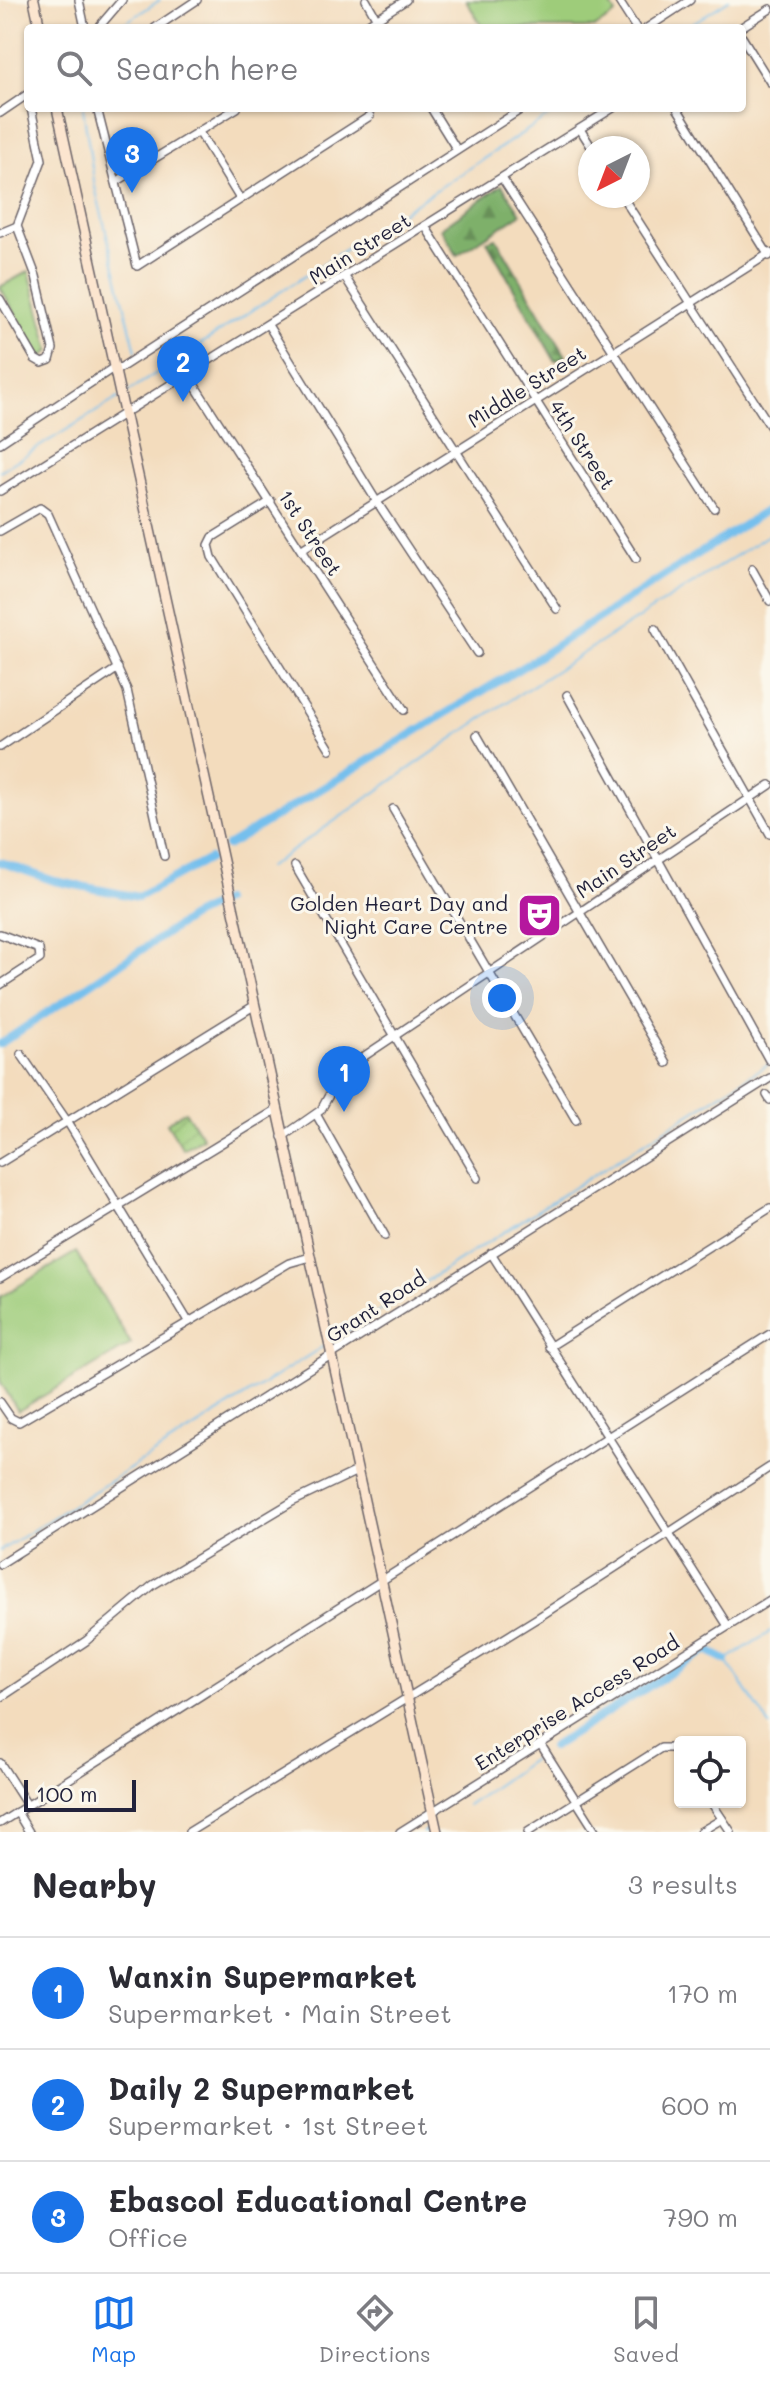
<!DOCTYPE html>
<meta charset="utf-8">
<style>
body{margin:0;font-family:Mali,sans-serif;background:#f2f2f3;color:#2b2b33}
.controls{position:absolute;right:24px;bottom:24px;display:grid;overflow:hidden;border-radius:8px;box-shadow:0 2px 6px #0004}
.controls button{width:72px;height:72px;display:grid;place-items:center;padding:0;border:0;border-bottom:2px solid #e1e1e2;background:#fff;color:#2b2b33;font:40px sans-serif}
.compass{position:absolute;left:578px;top:136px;width:72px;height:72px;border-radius:50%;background:#fff;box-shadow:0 2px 6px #0004;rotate:222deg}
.scale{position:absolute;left:24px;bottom:20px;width:112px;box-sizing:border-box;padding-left:8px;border:4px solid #22223b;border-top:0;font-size:22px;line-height:28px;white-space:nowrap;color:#22223b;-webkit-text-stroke:6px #fbf7ec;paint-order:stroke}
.you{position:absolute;left:502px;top:998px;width:28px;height:28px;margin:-20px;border:6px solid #fff;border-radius:50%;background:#1a73e8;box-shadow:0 0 0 12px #1a73e833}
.badge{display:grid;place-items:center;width:52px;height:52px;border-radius:50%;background:#1a73e8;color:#fff;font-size:26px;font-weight:700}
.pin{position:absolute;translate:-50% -66px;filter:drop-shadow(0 2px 4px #0008)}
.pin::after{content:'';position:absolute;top:42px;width:28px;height:24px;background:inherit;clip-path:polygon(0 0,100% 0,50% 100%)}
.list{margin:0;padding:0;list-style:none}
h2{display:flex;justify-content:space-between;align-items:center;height:104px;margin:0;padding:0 32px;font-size:34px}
h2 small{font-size:26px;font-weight:400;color:#7c7c81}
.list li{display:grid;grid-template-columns:52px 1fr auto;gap:24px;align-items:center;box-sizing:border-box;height:112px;padding:0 32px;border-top:2px solid #e1e1e2}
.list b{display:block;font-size:30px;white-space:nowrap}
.list p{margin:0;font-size:26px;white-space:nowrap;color:#7c7c81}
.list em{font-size:26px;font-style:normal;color:#7c7c81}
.icon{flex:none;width:44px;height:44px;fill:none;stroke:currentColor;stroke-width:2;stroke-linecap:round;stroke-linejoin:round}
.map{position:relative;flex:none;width:770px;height:1832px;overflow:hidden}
.search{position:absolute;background:#fff;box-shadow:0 2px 6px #0004;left:24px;right:24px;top:24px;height:88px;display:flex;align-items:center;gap:20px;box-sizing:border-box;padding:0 28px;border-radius:8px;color:#7c7c81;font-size:30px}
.sheet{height:440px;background:#fff}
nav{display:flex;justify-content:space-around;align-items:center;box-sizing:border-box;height:112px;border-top:2px solid #e1e1e2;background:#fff;font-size:22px;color:#7c7c81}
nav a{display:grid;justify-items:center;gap:4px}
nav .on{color:#1a73e8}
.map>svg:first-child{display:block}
</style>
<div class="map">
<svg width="770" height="1832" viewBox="0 0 770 1832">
<defs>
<pattern id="forest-firs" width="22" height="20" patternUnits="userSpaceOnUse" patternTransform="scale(2)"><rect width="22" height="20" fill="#7eb06a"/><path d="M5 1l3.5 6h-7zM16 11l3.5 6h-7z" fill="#678f58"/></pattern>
<pattern id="garden-furrows" width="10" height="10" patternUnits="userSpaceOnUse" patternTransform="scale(2)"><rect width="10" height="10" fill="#9ecc7a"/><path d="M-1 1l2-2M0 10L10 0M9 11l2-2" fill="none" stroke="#88af6a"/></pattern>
</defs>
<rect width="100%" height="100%" fill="#fbf7ec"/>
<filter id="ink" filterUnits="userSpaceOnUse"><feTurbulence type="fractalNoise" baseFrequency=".0125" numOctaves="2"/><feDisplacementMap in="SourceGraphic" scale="16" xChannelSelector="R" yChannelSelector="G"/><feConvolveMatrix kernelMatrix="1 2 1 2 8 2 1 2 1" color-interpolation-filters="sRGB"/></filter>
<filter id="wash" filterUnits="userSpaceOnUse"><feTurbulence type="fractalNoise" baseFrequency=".006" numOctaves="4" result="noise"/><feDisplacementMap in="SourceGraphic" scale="32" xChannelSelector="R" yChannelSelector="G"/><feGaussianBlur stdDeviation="1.8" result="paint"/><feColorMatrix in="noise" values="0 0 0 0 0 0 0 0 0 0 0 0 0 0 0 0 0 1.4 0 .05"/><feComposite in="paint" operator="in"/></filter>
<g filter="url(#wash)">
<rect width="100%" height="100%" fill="#f3dcbd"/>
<g fill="url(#forest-firs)" stroke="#506952" stroke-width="2">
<path d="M502 185 521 214 457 255 441 228Z"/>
<path d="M496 238 566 356 555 361 487 241Z"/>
</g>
<g fill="#9ecc7a" stroke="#60775a" stroke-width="2">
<path d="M466 0H608L616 14 594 28H483Z"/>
<path d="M29 271 50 351 41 358 0 287Z"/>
<path d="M76 1252 131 1344 18 1411 0 1381V1297Z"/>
</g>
<path fill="url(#garden-furrows)" stroke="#60775a" stroke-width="2" d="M185 1111 203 1138 183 1149 167 1123Z"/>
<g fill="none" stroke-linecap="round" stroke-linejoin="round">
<g stroke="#74bfed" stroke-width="2">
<path d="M117 28 160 0"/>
<path d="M685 28 729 0"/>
<path d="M83 108 95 187 136 351"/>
<path d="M123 395 561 108"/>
<path d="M0 471 118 398"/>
<path d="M267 868 485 716 770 534"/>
<path d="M332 1341 770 1063"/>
<path d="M0 1551 327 1344"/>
<path d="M770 1632 726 1660 770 1726"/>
<path d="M467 1806 539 1755"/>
<path d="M423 1832 429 1829"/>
</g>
<g stroke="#74bfed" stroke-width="8">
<path d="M227 846 524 666 770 508"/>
<path d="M0 862 54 881 138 897 209 859"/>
<path d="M0 1044 191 917 223 901"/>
<path d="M552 1747 707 1650 726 1660"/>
</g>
</g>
</g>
<g filter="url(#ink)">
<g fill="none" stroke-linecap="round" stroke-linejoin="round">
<defs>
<g id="minor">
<path d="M79 0 85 28"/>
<path d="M366 0 382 28"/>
<path d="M618 0 636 28"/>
<path d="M98 28 122 0"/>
<path d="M155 28 197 0"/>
<path d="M362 28 406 0"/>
<path d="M647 28 690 0"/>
<path d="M740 28 770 9"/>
<path d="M742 37 770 82"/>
<path d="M97 108 137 266 370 116"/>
<path d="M431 108 457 150"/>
<path d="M677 108 769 256"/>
<path d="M0 113 28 94"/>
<path d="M580 129 592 148"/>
<path d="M199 132 240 199"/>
<path d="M502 178 714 508"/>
<path d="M116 182 237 108"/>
<path d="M622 196 770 426"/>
<path d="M425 226 636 559"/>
<path d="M0 233 17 226"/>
<path d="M345 277 557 609"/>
<path d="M0 299 35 359 42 363 50 360 53 349 36 276 17 226 42 160 31 108"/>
<path d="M268 325 377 502 477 653"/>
<path d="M114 372 523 108"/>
<path d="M188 375 404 710"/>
<path d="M0 443 113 368"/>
<path d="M0 491 613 108"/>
<path d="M271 501 213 537 209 545 212 557 330 749"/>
<path d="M0 531 40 508 48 514 127 690 164 856"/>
<path d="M302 549 770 253"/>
<path d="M752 569 770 601"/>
<path d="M655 629 770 834"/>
<path d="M567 695 769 1060"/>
<path d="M477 735 667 1063"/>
<path d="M0 747 118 668"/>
<path d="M393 809 576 1120"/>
<path d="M295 866 478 1178"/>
<path d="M0 934 39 949 40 959 0 985"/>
<path d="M21 1054 67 1121 188 1321"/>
<path d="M767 1095 770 1100"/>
<path d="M316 1114 385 1236"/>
<path d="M282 1137 321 1110 342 1071 770 785"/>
<path d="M0 1163 252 1007"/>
<path d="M491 1253 728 1626"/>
<path d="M0 1278 276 1110"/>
<path d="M549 1347 770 1208"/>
<path d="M0 1402 11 1418 19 1422 289 1263 310 1257"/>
<path d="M0 1564 770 1078"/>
<path d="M0 1698 86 1641 153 1585 292 1502 357 1471"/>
<path d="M541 1745 596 1832"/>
<path d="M0 1763 27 1805"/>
<path d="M711 1802 731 1832"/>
<path d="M17 1812 29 1832"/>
<path d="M0 1823 770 1334"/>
<path d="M189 1832 539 1617 770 1467"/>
<path d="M400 1832 770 1600"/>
<path d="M528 1832 661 1748H672L680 1754"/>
<path d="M700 1832 722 1819"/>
</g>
<g id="secondary">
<path d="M34 0 40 28"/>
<path d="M57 108 437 1832"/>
</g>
</defs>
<use href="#minor" stroke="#6b6368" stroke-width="10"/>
<use href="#secondary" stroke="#6b6368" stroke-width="12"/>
<use href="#minor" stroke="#fff" stroke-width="7"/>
<use href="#secondary" stroke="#fce5cf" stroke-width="9"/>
</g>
</g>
<defs>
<symbol id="theatre-square" viewBox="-11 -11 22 22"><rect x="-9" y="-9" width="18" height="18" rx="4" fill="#b5179e" stroke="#fbf7ec"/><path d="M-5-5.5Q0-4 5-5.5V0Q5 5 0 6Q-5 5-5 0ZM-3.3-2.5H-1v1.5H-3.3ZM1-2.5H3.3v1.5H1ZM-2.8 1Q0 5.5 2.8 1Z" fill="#fff"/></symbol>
</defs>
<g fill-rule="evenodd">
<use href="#theatre-square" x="514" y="890" width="51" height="51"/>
</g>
<g text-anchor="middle" stroke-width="6" stroke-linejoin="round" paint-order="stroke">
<g font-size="20" fill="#22223b" stroke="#fbf7ec">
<text transform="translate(360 249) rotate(-32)" y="7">Main Street</text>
<text transform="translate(527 387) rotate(-32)" y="7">Middle Street</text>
<text transform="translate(582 445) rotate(57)" y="7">4th Street</text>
<text transform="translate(310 533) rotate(57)" y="7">1st Street</text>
<text transform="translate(626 861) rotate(-34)" y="7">Main Street</text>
<text transform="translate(376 1307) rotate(-33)" y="7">Grant Road</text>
<text transform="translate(577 1703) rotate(-32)" y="7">Enterprise Access Road</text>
</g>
<g font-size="20" fill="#22223b" stroke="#fbf7ec" text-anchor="end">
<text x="508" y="911">Golden Heart Day and<tspan x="508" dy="23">Night Care Centre</tspan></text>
</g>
</g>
</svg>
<div class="controls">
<button><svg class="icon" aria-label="locate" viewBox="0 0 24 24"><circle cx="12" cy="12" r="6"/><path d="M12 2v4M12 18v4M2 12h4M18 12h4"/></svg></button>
</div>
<svg class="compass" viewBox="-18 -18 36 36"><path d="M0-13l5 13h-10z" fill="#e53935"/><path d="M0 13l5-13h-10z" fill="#7c7c81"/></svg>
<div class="scale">100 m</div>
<div class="you"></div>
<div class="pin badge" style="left:344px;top:1112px">1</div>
<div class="pin badge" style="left:183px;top:402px">2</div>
<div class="pin badge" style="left:132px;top:193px">3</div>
<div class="search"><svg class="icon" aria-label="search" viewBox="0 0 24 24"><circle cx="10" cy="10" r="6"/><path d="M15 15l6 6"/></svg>Search here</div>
</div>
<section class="sheet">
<h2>Nearby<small>3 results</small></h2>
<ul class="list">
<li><span class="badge">1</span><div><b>Wanxin Supermarket</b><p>Supermarket · Main Street</p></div><em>170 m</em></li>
<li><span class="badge">2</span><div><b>Daily 2 Supermarket</b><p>Supermarket · 1st Street</p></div><em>600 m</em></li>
<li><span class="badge">3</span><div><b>Ebascol Educational Centre</b><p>Office</p></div><em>790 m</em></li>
</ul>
</section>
<nav>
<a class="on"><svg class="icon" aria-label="map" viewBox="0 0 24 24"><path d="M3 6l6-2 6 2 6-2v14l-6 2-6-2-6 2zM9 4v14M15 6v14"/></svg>Map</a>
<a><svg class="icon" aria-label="directions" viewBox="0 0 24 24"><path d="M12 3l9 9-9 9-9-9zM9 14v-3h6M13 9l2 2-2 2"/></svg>Directions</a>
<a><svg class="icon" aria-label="saved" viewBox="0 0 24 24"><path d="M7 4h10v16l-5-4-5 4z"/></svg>Saved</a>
</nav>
